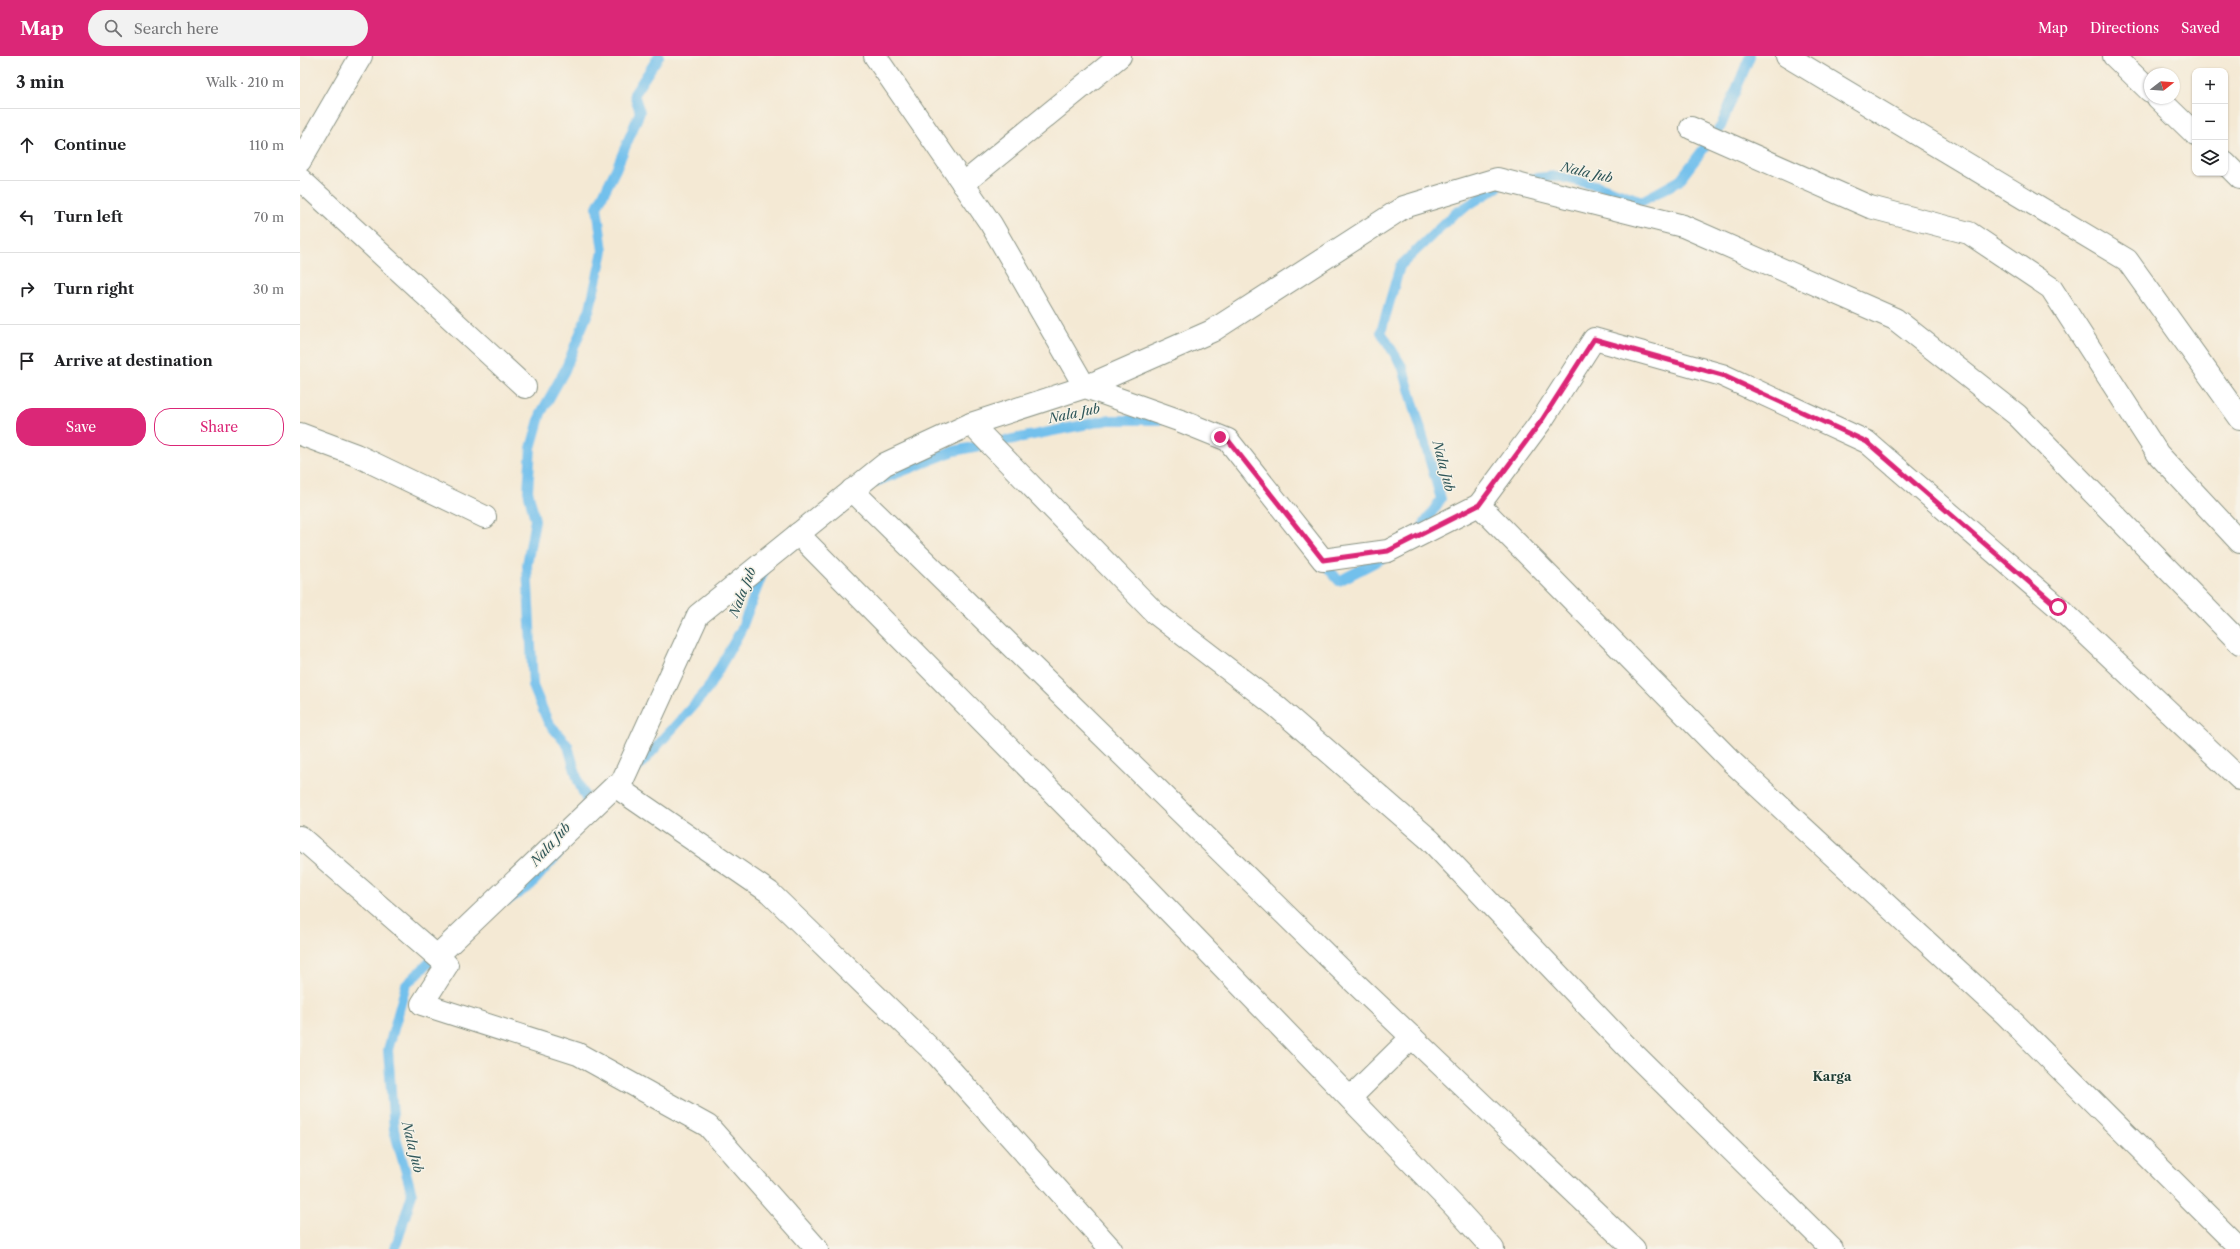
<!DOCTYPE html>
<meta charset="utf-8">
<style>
body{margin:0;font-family:"Libre Caslon Text",serif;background:#f2f2f2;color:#202124}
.controls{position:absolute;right:12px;top:12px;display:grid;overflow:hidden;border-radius:8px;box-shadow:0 1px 3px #0004}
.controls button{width:36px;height:36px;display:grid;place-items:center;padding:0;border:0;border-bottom:1px solid #e0e0e0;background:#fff;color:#202124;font:20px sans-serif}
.compass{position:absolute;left:1844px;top:12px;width:36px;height:36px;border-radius:50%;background:#fff;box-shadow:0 1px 3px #0004;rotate:73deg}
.stop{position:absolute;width:12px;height:12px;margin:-9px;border:3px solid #db2777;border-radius:50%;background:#fff}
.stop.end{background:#db2777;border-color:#fff;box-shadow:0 1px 4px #0008}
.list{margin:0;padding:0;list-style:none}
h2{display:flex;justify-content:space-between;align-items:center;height:52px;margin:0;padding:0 16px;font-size:17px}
h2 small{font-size:13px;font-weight:400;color:#757577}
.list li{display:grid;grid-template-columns:26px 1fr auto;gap:12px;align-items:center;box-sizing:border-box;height:72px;padding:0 16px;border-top:1px solid #e0e0e0}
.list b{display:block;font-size:15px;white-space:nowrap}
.list em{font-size:13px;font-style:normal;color:#757577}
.actions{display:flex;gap:8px;padding:12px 16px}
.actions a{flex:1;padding:9px 0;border:1px solid #db2777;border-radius:16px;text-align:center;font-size:14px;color:#db2777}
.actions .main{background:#db2777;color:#fff}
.icon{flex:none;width:22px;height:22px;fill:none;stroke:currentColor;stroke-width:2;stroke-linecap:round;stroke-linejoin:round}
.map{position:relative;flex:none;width:1940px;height:1193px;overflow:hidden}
header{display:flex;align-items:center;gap:24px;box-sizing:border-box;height:56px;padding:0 20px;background:#db2777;color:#fff}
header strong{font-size:19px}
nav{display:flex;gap:22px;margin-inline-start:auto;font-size:14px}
.search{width:280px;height:36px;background:#f2f2f2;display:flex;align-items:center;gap:10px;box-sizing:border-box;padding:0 14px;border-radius:22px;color:#757577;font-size:15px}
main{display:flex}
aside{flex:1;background:#fff}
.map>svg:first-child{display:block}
</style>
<header>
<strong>Map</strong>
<div class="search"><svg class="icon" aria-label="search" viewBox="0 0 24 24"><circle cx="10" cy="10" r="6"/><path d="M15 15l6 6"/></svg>Search here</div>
<nav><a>Map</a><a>Directions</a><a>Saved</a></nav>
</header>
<main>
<aside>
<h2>3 min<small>Walk · 210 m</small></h2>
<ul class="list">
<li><svg class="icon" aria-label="ahead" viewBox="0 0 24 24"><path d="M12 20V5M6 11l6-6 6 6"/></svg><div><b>Continue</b></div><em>110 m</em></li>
<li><svg class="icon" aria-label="left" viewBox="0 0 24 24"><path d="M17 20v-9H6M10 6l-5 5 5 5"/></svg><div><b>Turn left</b></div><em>70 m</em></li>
<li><svg class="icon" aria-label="right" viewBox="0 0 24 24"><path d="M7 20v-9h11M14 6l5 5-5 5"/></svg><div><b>Turn right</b></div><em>30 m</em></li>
<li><svg class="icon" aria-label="arrive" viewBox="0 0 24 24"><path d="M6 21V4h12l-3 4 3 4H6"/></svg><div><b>Arrive at destination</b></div></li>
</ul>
<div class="actions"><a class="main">Save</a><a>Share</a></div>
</aside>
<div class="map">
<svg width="1940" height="1193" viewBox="0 0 1940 1193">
<rect width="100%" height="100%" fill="#f7f3e8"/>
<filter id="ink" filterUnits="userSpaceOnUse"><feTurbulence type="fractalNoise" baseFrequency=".025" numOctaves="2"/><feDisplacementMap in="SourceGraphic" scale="8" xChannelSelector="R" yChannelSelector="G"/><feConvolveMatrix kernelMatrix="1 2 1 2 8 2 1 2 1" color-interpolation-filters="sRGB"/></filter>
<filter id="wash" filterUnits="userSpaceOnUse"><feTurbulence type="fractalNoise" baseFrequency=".012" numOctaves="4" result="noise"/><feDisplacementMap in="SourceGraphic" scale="16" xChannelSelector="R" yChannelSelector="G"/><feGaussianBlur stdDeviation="0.9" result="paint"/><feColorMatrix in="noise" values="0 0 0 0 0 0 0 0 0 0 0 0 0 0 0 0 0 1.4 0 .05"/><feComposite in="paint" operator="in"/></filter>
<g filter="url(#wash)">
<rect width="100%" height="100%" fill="#f4e9d4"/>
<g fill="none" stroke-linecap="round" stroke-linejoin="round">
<g stroke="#72c0ec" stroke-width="10">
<path d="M1227 123 1256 120 1299 130 1342 145 1379 125 1421 70 1450 0"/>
<path d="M575 426 654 395 808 364H860"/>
<path d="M1120 474 1141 443 1103 312 1081 276 1100 210 1154 158 1198 131"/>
<path d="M1021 504 1039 525 1083 502"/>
<path d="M334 716 407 634 441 574 465 511"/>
<path d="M291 754 278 725 268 690 248 666 233 630 227 509 235 464 228 435 231 392 241 357 265 314 290 252 303 195 297 151 316 113 340 56 334 38 359 0"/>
<path d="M208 844 231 829 259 797"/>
<path d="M95 1193 112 1138 94 1074 88 994 106 929 137 899"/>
</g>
</g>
</g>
<g filter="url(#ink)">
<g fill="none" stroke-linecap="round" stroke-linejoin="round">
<defs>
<g id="minor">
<path d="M575 0 691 168 785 331 912 275 1104 151 1197 123 1383 170 1595 263 1717 359 1940 587"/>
<path d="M1487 0 1827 204 1940 362"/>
<path d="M1814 0 1850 35"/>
<path d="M1858 42 1895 78"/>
<path d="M1391 72 1570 151 1669 177 1751 232 1858 398 1940 486"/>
<path d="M0 105 61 0"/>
<path d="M1925 107 1940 122"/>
<path d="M0 123 225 331"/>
<path d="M663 128 820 0"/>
<path d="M671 368 855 557 976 650 1130 784 1327 991 1532 1193"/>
<path d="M0 378 56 399 185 461"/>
<path d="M552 434 1054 926 1334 1193"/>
<path d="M1179 449 1242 364 1294 283 1422 319 1567 386 1758 551 1940 723"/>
<path d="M498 478 841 826 1153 1149 1193 1193"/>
<path d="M319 732 398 559 585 408 671 368 785 331 881 365 928 384 1023 504 1088 495 1179 449 1433 707 1705 958 1936 1188"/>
<path d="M0 781 147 909 122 948 278 998 408 1070 517 1193"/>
<path d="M137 900 315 730 469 836 638 1000 811 1193"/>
<path d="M1050 1042 1112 981"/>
</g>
</defs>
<use href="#minor" stroke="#8a9384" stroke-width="24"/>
<use href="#minor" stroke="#fff" stroke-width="22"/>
</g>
</g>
<g fill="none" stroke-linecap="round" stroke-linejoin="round" filter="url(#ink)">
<path stroke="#db2777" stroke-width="5" d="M920 381 928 384 1023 504 1088 495 1179 449 1242 364 1294 283 1422 319 1567 386 1758 551"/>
</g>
<g text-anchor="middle" stroke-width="3" stroke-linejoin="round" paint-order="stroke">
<g font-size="13" font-style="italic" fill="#305759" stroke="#f7f3e8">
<text transform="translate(1287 116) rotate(13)" y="5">Nala Jub</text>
<text transform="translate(774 357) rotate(-12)" y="5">Nala Jub</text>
<text transform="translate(1144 410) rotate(75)" y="5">Nala Jub</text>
<text transform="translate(442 536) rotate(-69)" y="5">Nala Jub</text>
<text transform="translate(250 788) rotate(-48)" y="5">Nala Jub</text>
<text transform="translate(113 1091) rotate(76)" y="5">Nala Jub</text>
</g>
<g font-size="13" font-weight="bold" fill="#1f3d34" stroke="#f7f3e8">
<text x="1532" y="1025">Karga</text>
</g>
</g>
</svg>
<div class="controls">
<button>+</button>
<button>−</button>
<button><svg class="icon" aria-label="layers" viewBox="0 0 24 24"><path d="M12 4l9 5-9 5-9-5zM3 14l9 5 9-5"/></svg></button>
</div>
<svg class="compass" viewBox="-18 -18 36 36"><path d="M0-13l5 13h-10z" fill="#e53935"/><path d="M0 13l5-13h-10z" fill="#757577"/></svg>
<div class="stop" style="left:1758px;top:551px"></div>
<div class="stop end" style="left:920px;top:381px"></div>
</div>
</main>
